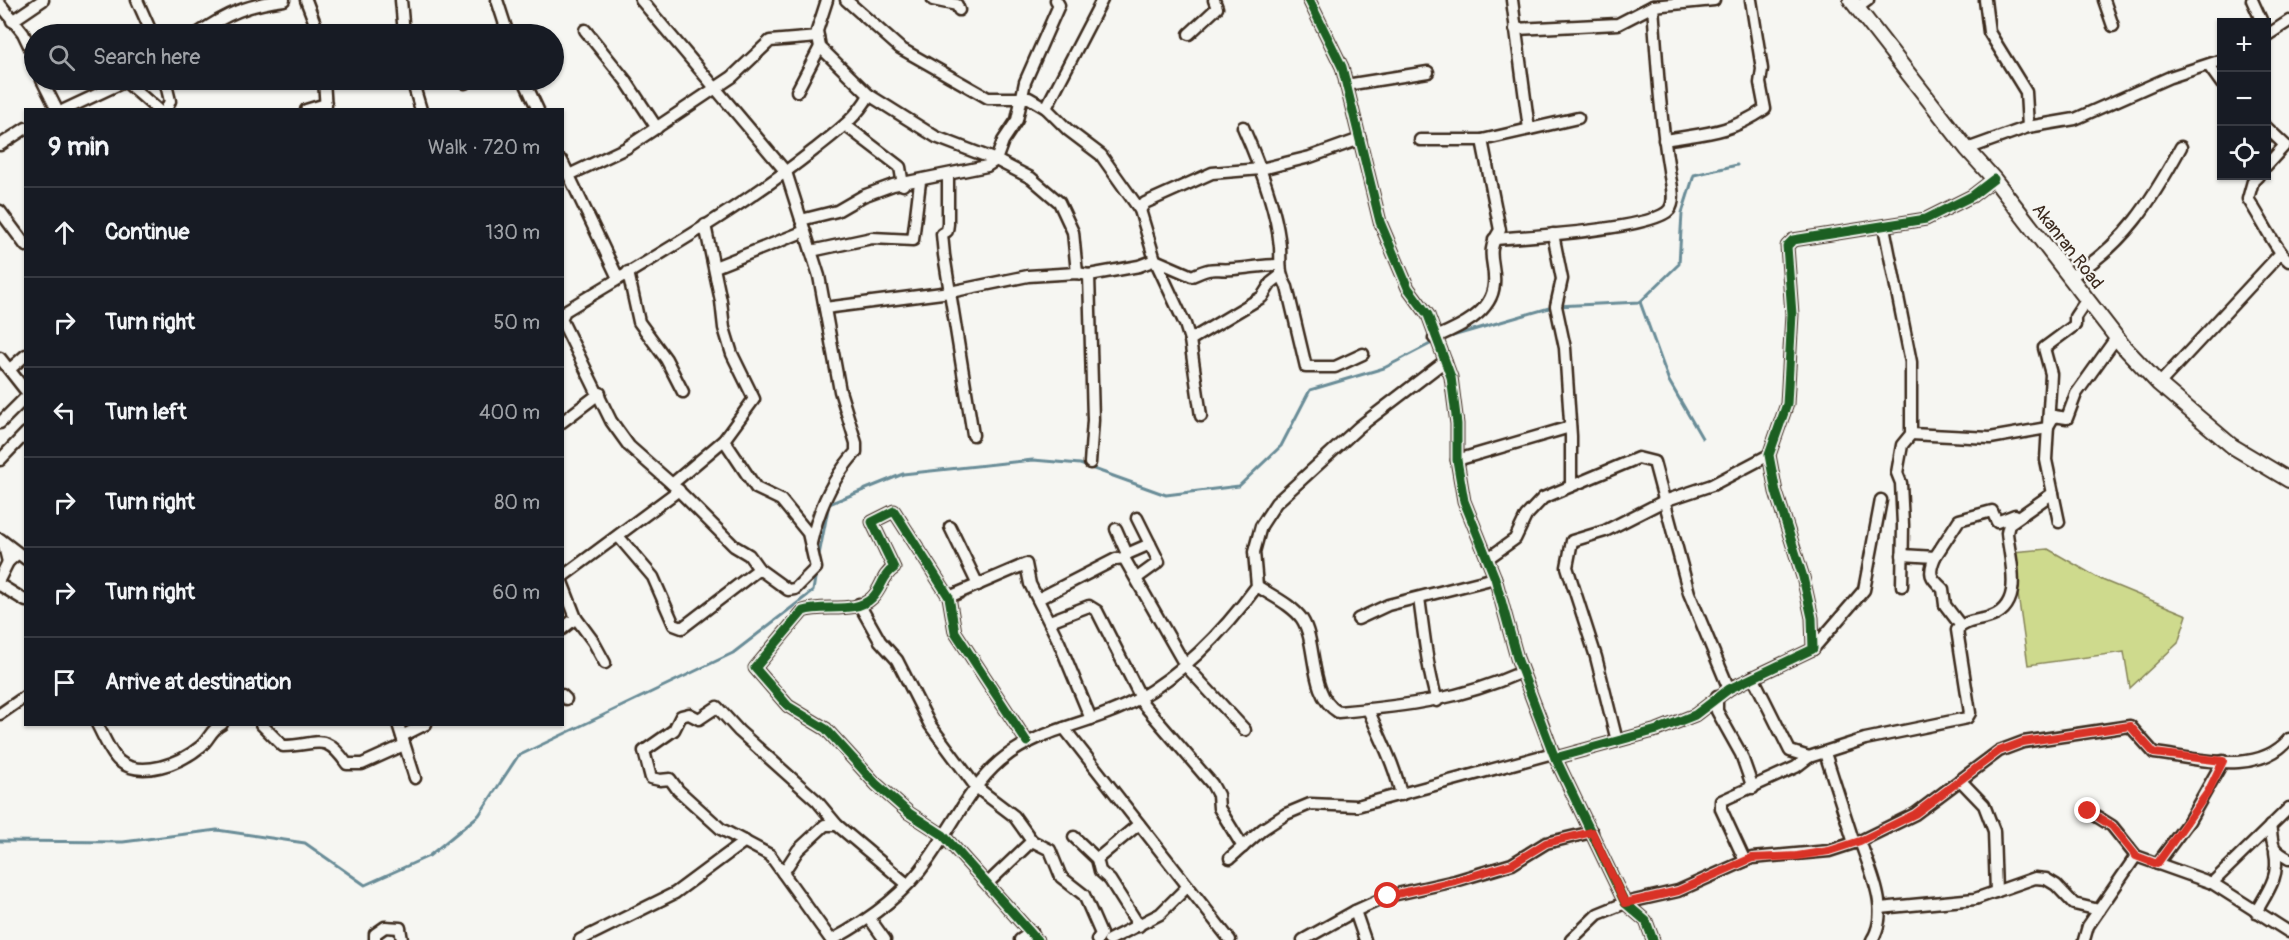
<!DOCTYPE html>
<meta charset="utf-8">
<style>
body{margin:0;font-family:Pangolin,sans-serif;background:#242831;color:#f1f3f6}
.controls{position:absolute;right:18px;top:18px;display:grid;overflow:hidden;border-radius:0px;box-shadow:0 2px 4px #0004}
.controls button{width:54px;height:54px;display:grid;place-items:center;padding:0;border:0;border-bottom:2px solid #363941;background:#171b24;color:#f1f3f6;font:30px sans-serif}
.stop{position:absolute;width:18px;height:18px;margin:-14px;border:4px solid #d93025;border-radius:50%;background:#fff}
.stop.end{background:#d93025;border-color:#fff;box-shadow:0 2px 6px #0008}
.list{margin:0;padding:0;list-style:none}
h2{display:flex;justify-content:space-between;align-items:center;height:78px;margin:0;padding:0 24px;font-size:26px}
h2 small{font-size:20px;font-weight:400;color:#9ea1a6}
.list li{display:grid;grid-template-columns:39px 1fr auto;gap:18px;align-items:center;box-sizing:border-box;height:90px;padding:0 24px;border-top:2px solid #363941}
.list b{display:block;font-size:22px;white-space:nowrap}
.list em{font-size:20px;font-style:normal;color:#9ea1a6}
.icon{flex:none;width:33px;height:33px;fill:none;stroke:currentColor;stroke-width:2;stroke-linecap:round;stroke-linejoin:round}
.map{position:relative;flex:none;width:2289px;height:940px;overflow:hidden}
.search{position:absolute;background:#171b24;box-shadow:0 2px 4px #0004;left:24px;top:24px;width:540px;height:66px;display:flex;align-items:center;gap:15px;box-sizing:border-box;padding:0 21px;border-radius:33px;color:#9ea1a6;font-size:22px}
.panel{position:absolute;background:#171b24;box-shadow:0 2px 4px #0004;left:24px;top:108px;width:540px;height:618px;border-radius:0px}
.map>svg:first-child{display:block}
</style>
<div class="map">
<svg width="2289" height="940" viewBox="0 0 2289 940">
<rect width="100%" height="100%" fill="#f6f6f2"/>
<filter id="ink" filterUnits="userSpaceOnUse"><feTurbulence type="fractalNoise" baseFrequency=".0167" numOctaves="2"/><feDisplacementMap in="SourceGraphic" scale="12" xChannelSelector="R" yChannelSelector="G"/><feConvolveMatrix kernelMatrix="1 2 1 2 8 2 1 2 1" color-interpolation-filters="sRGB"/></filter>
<g filter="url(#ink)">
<path fill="#ceda8d" stroke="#848256" stroke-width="1.5" d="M2048 549 2102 580 2187 615 2178 643 2130 688 2124 652 2028 665 2012 552Z"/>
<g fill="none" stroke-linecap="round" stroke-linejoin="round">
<g stroke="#698c97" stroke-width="3">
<path d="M1640 302 1669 381 1702 438"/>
<path d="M1449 337 1556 306 1640 302 1679 264 1682 213 1694 175 1737 165"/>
<path d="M818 560 829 504 903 474 1033 460 1080 464 1166 495 1239 486 1281 446 1310 390 1384 368 1434 342"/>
<path d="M0 841 123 842 217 830 305 843 365 885 429 856 479 815 518 756 733 653 813 591 816 572"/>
</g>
<defs>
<g id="minor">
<path d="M137 0 152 34"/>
<path d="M306 0 319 34"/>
<path d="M401 0 404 34"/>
<path d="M497 0 508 34"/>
<path d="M641 0 786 172 819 276 840 391 856 443V452C832 478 819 508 811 543"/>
<path d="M827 0 817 31 820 47 869 95 936 137 996 160 1031 178 1059 202 1073 232 1077 273"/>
<path d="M846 0 900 48 988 98H1029L1046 108 1068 130 1101 155 1140 210 1155 260 1185 324 1190 340 1201 416"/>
<path d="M933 0 957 5 959 10"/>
<path d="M1309 0 1342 67 1380 222 1408 288 1428 315 1451 377 1457 424V460L1464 501 1495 578 1517 658 1553 753 1625 903 1646 921 1653 940"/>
<path d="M1512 0 1529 129"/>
<path d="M1985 0 1989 32 2026 92 2028 127"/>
<path d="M2104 0 2113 26"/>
<path d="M2252 0 2262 22"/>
<path d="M0 4 23 33 34 56"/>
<path d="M1857 8 1868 0"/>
<path d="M12 21 43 0"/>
<path d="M1515 29 1618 24 1653 6 1714 0"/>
<path d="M585 30 626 81 657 128"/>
<path d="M197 34C228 13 247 5 284 0"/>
<path d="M1189 34 1217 8 1214 0"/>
<path d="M2266 36 2289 21"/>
<path d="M2209 66 2222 84"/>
<path d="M42 80 57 110"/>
<path d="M165 80 170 101 166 110"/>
<path d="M324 80 326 110"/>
<path d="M412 80 421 110"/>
<path d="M464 80 465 83"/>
<path d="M524 80 538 110"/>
<path d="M125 81 158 110"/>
<path d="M1346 85 1428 72"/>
<path d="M414 86 431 80"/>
<path d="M797 91 820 47"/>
<path d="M1046 108 1102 0"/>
<path d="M64 110 128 80"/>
<path d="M306 110 326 104"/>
<path d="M845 125 900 167 903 185"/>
<path d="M1243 127C1258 161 1277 210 1280 247 1281 264 1278 272 1287 287L1306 367H1335L1363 354"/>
<path d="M2266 127 2285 145 2266 166"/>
<path d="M1420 140H1482L1578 118"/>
<path d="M1664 140C1706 133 1728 134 1765 109L1760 83 1762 69 1751 0"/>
<path d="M0 145 26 128"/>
<path d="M1967 149 2028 127 2075 119 2170 77 2222 60"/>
<path d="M562 161 618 278"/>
<path d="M569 175 626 148 732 77 770 41 818 37"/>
<path d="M948 175V224L947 231 942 234 944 255 973 435"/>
<path d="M2258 176 2253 181 2248 199C2260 216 2276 251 2289 261"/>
<path d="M1140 210 1145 203 1212 173 1261 169 1310 157 1360 139"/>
<path d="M0 211 26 246"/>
<path d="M801 220 837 211 863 196 893 185 987 166 996 160 1003 141 1017 120 1025 82 1059 5 1056 0"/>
<path d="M1884 227 1911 362V434L1902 445 1897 473 1901 483 1903 525 1902 586"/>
<path d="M1553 234 1562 279 1556 306 1565 348 1571 436V486"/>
<path d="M1494 239C1523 237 1653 229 1669 210 1677 200 1670 181 1669 170 1660 116 1657 61 1653 6"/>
<path d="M811 251 872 238 913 240 920 182"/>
<path d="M715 267 805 231"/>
<path d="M628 272 639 322 666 359 683 392"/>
<path d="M1089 275 1093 420 1090 463"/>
<path d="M2070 277C2124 246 2152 200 2181 147"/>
<path d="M825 308 950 292 1028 276 1077 273 1089 275 1139 266 1155 260 1192 276C1216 265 1213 271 1234 269 1249 268 1263 265 1278 265"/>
<path d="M562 317 565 311C649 260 737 211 814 150 834 134 857 118 869 95"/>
<path d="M562 321 611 421 629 446 672 484 734 546 749 555 759 569 788 590 795 589 816 568 808 533 781 500 756 488 724 440"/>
<path d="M1434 338C1457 328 1492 314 1494 284 1496 261 1484 255 1500 230L1482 140"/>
<path d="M1190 340 1262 297 1271 283 1280 276"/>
<path d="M0 358 26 391"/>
<path d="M10 369 26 355"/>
<path d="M2159 384 2280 254"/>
<path d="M562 422 600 393"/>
<path d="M0 423 26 397"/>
<path d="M1911 434 1990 438 2047 428 2054 416 2067 418 2076 394 2116 338"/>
<path d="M0 460 26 433"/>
<path d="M1457 460 1570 427"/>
<path d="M672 484 724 440 754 399 732 354 724 328 721 301 705 225"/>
<path d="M1137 518 1159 562 1137 578"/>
<path d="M2059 522 2046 460 2051 374 2044 348 2075 325V317L2087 299"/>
<path d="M950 527 978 585"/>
<path d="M1116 529 1127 554 1124 558 1185 665 1245 730"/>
<path d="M618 536 653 577 674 625 682 628 759 569"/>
<path d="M0 539 26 559"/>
<path d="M3 542 8 562 17 554"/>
<path d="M1127 554 1150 544"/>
<path d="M1902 555 1935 557 1959 520 1992 511 1997 522 2015 515"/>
<path d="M1935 557C1928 574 1930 577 1943 589L1945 605 1961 626"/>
<path d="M1487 559 1515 539 1526 516 1543 498 1638 458 1654 462 1689 593 1729 689"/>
<path d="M562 577 679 490"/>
<path d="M0 578 8 562"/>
<path d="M562 582 576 618 562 629"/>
<path d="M0 585 26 601"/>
<path d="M1257 586C1272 596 1292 605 1302 619 1318 644 1308 694 1338 712 1406 706 1459 700 1522 672"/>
<path d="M949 597 1026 564 1030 584 1059 642 1091 719"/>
<path d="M1419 598C1424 633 1427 667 1437 701"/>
<path d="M1038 599 1116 559 1124 558"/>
<path d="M859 604 880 641 897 660 930 725 976 787 1014 816 1032 841 1050 850 1061 877 1084 895 1101 934 1097 940"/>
<path d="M576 618 593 641 605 663"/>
<path d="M1358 619 1388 605 1495 578"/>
<path d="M1050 621 1089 606 1097 611 1140 696"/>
<path d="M1813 649 1864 590 1881 500"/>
<path d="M1753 677 1790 751 1809 757"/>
<path d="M562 695 566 699"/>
<path d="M1717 696V711L1741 754 1753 788"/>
<path d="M1139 699 1212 784 1218 795 1219 808 1243 847"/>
<path d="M1368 709C1380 738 1395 765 1401 795"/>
<path d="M0 714 26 696"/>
<path d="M97 724C103 735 110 753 119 761 141 779 181 763 200 747 210 739 210 730 222 724"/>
<path d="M261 724 283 746C318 746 323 730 347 764H362L404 745"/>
<path d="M398 724 415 778"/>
<path d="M1064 728 1230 940"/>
<path d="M402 736 426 724"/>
<path d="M1617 741 1596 657 1567 567 1572 541 1605 531 1664 501 1712 485 1769 455"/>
<path d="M1027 742 955 632 949 597 894 511 872 522 894 568C882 575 882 589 872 598 856 614 823 604 803 611L755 668 788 706 826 729 876 784 909 813 943 835 1037 940"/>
<path d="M1825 753 1854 843"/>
<path d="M1555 758 1657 730 1695 715 1729 689 1813 649 1812 618 1803 577 1776 492 1769 455 1787 404 1792 314 1787 246 1793 240 1926 219 1972 196 1994 179"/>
<path d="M1960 780 1984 805 1994 831 1996 892"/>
<path d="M2088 811 2112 826 2136 856 2212 883 2289 932"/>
<path d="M2270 826C2274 846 2269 848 2289 859"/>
<path d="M1074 837 1097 859 1100 871 1110 880 1139 926"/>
<path d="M1860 841C1870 871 1891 910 1872 940"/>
<path d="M1230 858 1263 829 1286 814 1310 804 1357 806 1553 753"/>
<path d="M1097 859 1139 824"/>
<path d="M1745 861 1721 809V801L1796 767 1809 757 1865 739 1967 718 1970 713 1957 630C1965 621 1975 621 1987 618 2026 608 2010 562 2007 533L2009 524 2053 493"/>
<path d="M2157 864 2189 821 2223 761"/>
<path d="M783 873 798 850 825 825H837"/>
<path d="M988 883 1032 841"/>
<path d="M2212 883 2289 808"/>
<path d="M1880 908 1975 899 2035 878 2046 879 2056 885 2074 904 2099 910"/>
<path d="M1355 911 1365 940"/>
<path d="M2256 912C2268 891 2280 876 2275 852"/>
<path d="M870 919 885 940"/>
<path d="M375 940V934L385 927 400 928 402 940"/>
<path d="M580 940 675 893 745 841"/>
<path d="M831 940 770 855 721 829 678 790 670 779 660 780 651 778 644 751 674 730 681 716 689 714 699 719 717 707 739 731 817 801 837 825 907 884"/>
<path d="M832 940C869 920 904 895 928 860 952 827 969 788 1000 761 1040 727 1092 725 1136 700 1185 672 1224 631 1257 586L1254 552 1261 526 1276 503 1359 427 1445 361"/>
<path d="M1020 940 1032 932"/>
<path d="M1109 940 1160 914 1187 887"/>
<path d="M1303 940 1355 911 1388 896 1455 881 1512 864 1546 843 1592 832"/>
<path d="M1571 940 1598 914 1625 903 1678 891 1752 858 1829 851 1860 841 1915 814 1999 751 2023 742 2130 726 2154 753C2197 758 2257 777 2289 739"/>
<path d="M2084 940 2088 926 2136 856"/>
</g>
<path id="secondary" d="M1851 0 1967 149 1994 179 2123 346 2159 384 2232 446 2289 480"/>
</defs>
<use href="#minor" stroke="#3b2a1e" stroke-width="15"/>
<use href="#secondary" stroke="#3b2a1e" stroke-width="18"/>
<use href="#minor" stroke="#f6f6f2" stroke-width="10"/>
<use href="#secondary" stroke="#f6f6f2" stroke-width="14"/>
<defs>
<g id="cycleway">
<path d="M1309 0 1342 67 1380 222 1408 288 1428 315 1451 377 1457 424V460L1464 501 1495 578 1517 658 1553 753 1625 903 1646 921 1653 940"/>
<path d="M1027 742 955 632 949 597 894 511 872 522 894 568C882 575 882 589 872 598 856 614 823 604 803 611L755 668 788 706 826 729 876 784 909 813 943 835 1037 940"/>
<path d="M1555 758 1657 730 1695 715 1729 689 1813 649 1812 618 1803 577 1776 492 1769 455 1787 404 1792 314 1787 246 1793 240 1926 219 1972 196 1994 179"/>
</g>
</defs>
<use href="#cycleway" stroke="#f6f6f2" stroke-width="13"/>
<use href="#cycleway" stroke="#1b5e20" stroke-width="9"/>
</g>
</g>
<g fill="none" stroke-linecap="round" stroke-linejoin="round" filter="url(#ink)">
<path stroke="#d93025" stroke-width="8" d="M1388 896 1455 881 1512 864 1546 843 1592 832 1625 903 1678 891 1752 858 1797 856 1829 851 1860 841 1915 814 1999 751 2023 742 2130 726 2154 753 2223 761 2208 792 2157 864 2136 856 2112 826 2088 811"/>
</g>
<g text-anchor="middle" stroke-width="4.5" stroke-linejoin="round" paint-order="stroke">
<g font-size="18" fill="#3b2a1e" stroke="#f6f6f2">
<text transform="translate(2068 246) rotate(52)" y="6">Akanran Road</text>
</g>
</g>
</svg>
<div class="controls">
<button>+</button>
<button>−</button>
<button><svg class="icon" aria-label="locate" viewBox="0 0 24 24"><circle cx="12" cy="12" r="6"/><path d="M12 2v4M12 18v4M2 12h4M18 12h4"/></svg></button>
</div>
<div class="stop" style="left:1388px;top:896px"></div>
<div class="stop end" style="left:2088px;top:811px"></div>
<div class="search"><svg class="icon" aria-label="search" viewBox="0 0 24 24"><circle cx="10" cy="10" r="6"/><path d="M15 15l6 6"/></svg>Search here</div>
<section class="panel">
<h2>9 min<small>Walk · 720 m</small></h2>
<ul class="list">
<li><svg class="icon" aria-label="ahead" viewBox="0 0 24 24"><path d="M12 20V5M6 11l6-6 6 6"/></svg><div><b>Continue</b></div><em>130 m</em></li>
<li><svg class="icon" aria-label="right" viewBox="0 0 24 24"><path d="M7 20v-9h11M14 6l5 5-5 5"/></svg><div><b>Turn right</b></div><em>50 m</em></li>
<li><svg class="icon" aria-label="left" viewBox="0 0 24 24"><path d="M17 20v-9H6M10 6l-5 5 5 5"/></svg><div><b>Turn left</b></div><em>400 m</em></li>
<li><svg class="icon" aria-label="right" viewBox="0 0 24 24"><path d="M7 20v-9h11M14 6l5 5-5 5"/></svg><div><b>Turn right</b></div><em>80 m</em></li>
<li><svg class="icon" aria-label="right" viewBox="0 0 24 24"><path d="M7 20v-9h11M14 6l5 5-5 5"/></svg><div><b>Turn right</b></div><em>60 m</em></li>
<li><svg class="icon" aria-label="arrive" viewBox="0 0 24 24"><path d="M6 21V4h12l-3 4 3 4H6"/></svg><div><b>Arrive at destination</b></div></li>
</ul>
</section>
</div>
